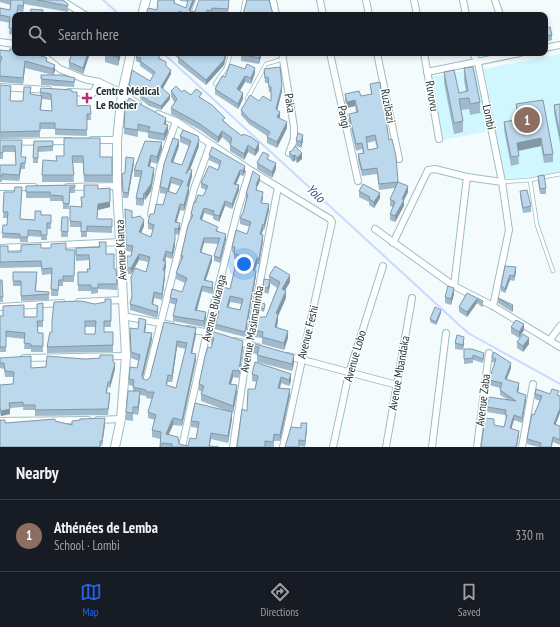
<!DOCTYPE html>
<meta charset="utf-8">
<style>
body{margin:0;font-family:"PT Sans Narrow",sans-serif;background:#242831;color:#f1f3f6}
.you{position:absolute;left:244px;top:264px;width:14px;height:14px;margin:-10px;border:3px solid #fff;border-radius:50%;background:#1a73e8;box-shadow:0 0 0 6px #1a73e833}
.badge{display:grid;place-items:center;width:26px;height:26px;border-radius:50%;background:#2563eb;color:#fff;font-size:13px;font-weight:700}
.pin{position:absolute;translate:-50% -50%;border:2px solid #fff;box-shadow:0 1px 4px #0006}
.list{margin:0;padding:0;list-style:none}
h2{display:flex;justify-content:space-between;align-items:center;height:52px;margin:0;padding:0 16px;font-size:17px}
h2 small{font-size:13px;font-weight:400;color:#9ea1a6}
.list li{display:grid;grid-template-columns:26px 1fr auto;gap:12px;align-items:center;box-sizing:border-box;height:72px;padding:0 16px;border-top:1px solid #363941}
.list b{display:block;font-size:15px;white-space:nowrap}
.list p{margin:0;font-size:13px;white-space:nowrap;color:#9ea1a6}
.list em{font-size:13px;font-style:normal;color:#9ea1a6}
.icon{flex:none;width:22px;height:22px;fill:none;stroke:currentColor;stroke-width:2;stroke-linecap:round;stroke-linejoin:round}
.map{position:relative;flex:none;width:560px;height:447px;overflow:hidden}
.search{position:absolute;background:#171b24;box-shadow:0 2px 6px #0003;left:12px;right:12px;top:12px;height:44px;display:flex;align-items:center;gap:10px;box-sizing:border-box;padding:0 14px;border-radius:8px;color:#9ea1a6;font-size:15px}
.sheet{height:124px;background:#171b24}
nav{display:flex;justify-content:space-around;align-items:center;box-sizing:border-box;height:56px;border-top:1px solid #363941;background:#171b24;font-size:11px;color:#9ea1a6}
nav a{display:grid;justify-items:center;gap:2px}
nav .on{color:#2563eb}
.map>svg:first-child{display:block}
</style>
<div class="map">
<svg width="560" height="447" viewBox="0 0 560 447">
<rect width="100%" height="100%" fill="#f4fbfd"/>
<g fill="#d0f7fd">
<path d="M560 54V172L530 177 505 179 484 69Z"/>
<path d="M478 68 490 131 442 140 431 77Z"/>
</g>
<g fill="none" stroke-linecap="round" stroke-linejoin="round">
<g stroke="#c9d9ff" stroke-width="2">
<path d="M103 0 120 15"/>
<path d="M163 53 468 333 560 384"/>
</g>
<defs>
<g id="service">
<path d="M192 15 198 0"/>
<path d="M242 15 245 0"/>
<path d="M215 84 226 68 231 53"/>
<path d="M247 99 266 64 283 59"/>
<path d="M530 180 537 225 553 271"/>
<path d="M502 182 530 180 560 174"/>
</g>
<g id="minor">
<path d="M61 0 85 15"/>
<path d="M273 0 276 15"/>
<path d="M320 0 323 15"/>
<path d="M366 0 369 15"/>
<path d="M414 0 417 15"/>
<path d="M463 0 466 15"/>
<path d="M495 0 500 15"/>
<path d="M0 42 15 44"/>
<path d="M545 48 560 45"/>
<path d="M40 53 60 69 84 79 99 82 122 93 138 104"/>
<path d="M282 53 294 127V139L289 153"/>
<path d="M330 53 358 181"/>
<path d="M377 53 399 159"/>
<path d="M424 53 439 139"/>
<path d="M473 53 478 63 502 182 509 230 493 306"/>
<path d="M427 72 520 53"/>
<path d="M0 87 48 90"/>
<path d="M69 92 93 93 99 82"/>
<path d="M158 114 176 121 250 170 330 219 332 222 283 447"/>
<path d="M92 140H117"/>
<path d="M0 142 70 141"/>
<path d="M0 187H34"/>
<path d="M68 187 117 186"/>
<path d="M151 214 160 168 176 121"/>
<path d="M375 229 454 286 493 306 560 347"/>
<path d="M393 243 428 170 435 169 467 177 502 182"/>
<path d="M0 248 121 242"/>
<path d="M454 286 467 177"/>
<path d="M79 302 123 300"/>
<path d="M0 307 62 303"/>
<path d="M123 316 171 325"/>
<path d="M188 329 210 333"/>
<path d="M550 340 560 326"/>
<path d="M236 341 258 347"/>
<path d="M288 356 397 385"/>
<path d="M24 358 126 356"/>
<path d="M146 382 194 189 210 145"/>
<path d="M98 420 121 419"/>
<path d="M0 421 88 420"/>
<path d="M182 447 207 332 238 209 250 170"/>
<path d="M233 447 248 345 278 187"/>
<path d="M333 447 349 373 383 266"/>
<path d="M386 447 412 298"/>
<path d="M432 447 446 333"/>
<path d="M477 447 489 353"/>
<path d="M522 447 533 384"/>
</g>
<g id="tertiary">
<path d="M142 15 146 0"/>
<path d="M115 447 121 419 126 356 117 186V140L122 93 131 53"/>
</g>
</defs>
<use href="#service" stroke="#9abfc5" stroke-width="4.5"/>
<use href="#minor" stroke="#9abfc5" stroke-width="8"/>
<use href="#tertiary" stroke="#9abfc5" stroke-width="10"/>
<use href="#service" stroke="#fff" stroke-width="3"/>
<use href="#minor" stroke="#fff" stroke-width="6"/>
<use href="#tertiary" stroke="#fff" stroke-width="8"/>
</g>
<g fill="#a1bacb" fill-rule="evenodd">
<path d="M0 0H63L68 4V12L24 4 23 12 18 11V15H15V35L9 34 10 23 0 21V8L10 10V5L0 2Z"/>
<path d="M158 0H175V4L186 8 188 2 180 1V0H195L190 11 191 12 195 11 229 5 228 14 212 13 211 15H146L157 10Z"/>
<path d="M545 28 552 35V40L545 42Z"/>
<path d="M15 49 47 61 55 71 53 75 25 68 23 84 0 82V50L10 51Z"/>
<path d="M90 53 83 74 69 68V62L79 54Z"/>
<path d="M121 53 118 66 105 62V54Z"/>
<path d="M173 53H226V56L224 65 206 85 178 63V58L175 56V54Z"/>
<path d="M262 53 259 64 241 61V54Z"/>
<rect x="268" y="53" width="5" height="1"/>
<path d="M136 57 160 58 166 66 171 74 162 89 170 99 161 110 149 106 140 99V96L129 91V86L150 81 153 75 140 66V63L136 61Z"/>
<path d="M464 68 480 102V113L470 115 469 109 461 110 463 121V132L454 134 444 83V72L459 93 466 92 464 80Z"/>
<path d="M264 69 282 91 277 110 280 117 279 118 287 128 277 148 267 143V136L249 124 241 115V110L259 101H271V92H269L268 83H265Z"/>
<path d="M255 73 251 84 245 82 240 91 243 99 238 109 215 94V89L225 77Z"/>
<path d="M41 75 75 78 74 87 41 85Z"/>
<path d="M370 84 389 140 398 182 408 192 404 200V206L395 222 390 220V214L393 207 390 206V199L395 188 379 190 377 174 362 176 358 160V154L363 153 362 149 356 151 349 120V114L356 113 355 106 347 108 345 101V94L361 96 371 94ZM375 141 377 148 368 150 367 143Z"/>
<path d="M0 85 11 92 10 101H23L31 95 40 96V92H72L77 106 90 105 91 120H87V136L55 135V129H40V137L0 138ZM42 99 51 100 52 111 41 110Z"/>
<path d="M171 91 182 92 202 98 229 126 259 150 255 156 248 152 244 160 230 151V144L222 137 218 143 200 130 171 114V108L175 103 171 97Z"/>
<path d="M516 104 553 154V162L544 163 541 146 518 151 519 164 511 166 504 130V122L517 119 516 113Z"/>
<path d="M560 104V144L554 113V105Z"/>
<path d="M125 107 166 124 168 132 164 141 148 138V133L138 131V137L124 134Z"/>
<path d="M183 130 199 146 190 169 192 176 189 187V192L184 211 180 210 176 222 180 229 178 235 175 234V246L172 259 166 257 165 261 166 267 165 271V277L162 300 154 298 153 304 158 312 157 318 130 310V304L146 272 148 262 139 260 131 274H127V256H131L132 252 126 251 125 209 132 217 144 226 141 233 151 237 153 230 148 229V223L154 214 163 205 166 194 160 193V187L179 146 173 162 182 165 189 146 180 142V136ZM171 183 180 186 176 194 169 191Z"/>
<path d="M64 138 100 157H112V182H84L83 163H73L74 182H42V175L56 161 64 156Z"/>
<path d="M0 140H22L21 157H26L25 169H21L19 181 2 180V182H0V165H16L15 152H3V159H0Z"/>
<path d="M296 140 303 141 301 148 296 146Z"/>
<path d="M34 141H53V151L38 152V163H33Z"/>
<path d="M145 141 162 149 157 164 151 162 149 167 154 174 151 191 145 200 144 199 143 206 136 205V198L140 177H134V170Z"/>
<path d="M289 152 302 159 297 163 295 160 293 162 289 157Z"/>
<path d="M209 155 245 172 243 176 240 175 236 184 239 190 232 209 225 206 219 222 213 219V216L204 213 202 220 218 231 226 239 220 263 214 261V256L218 244 204 243 201 252 212 261 206 280 213 288 212 294 202 291 197 311 206 318 204 327 173 321V316L176 305 170 303V298L182 292 185 283 176 279V273L181 261V256L191 219V214L195 203 203 196 206 190 201 188V183L218 170 219 165 209 160Z"/>
<path d="M269 160 276 169 272 178 257 169V163Z"/>
<path d="M134 163 128 198H123L122 175 125 173Z"/>
<path d="M538 176 546 188V194H540L538 182Z"/>
<path d="M260 181 257 187V190L263 197 262 203 269 210 264 230H263L261 234 263 241 259 264H257L255 270 256 276 245 337 214 329V324L216 323 218 316V311L230 289 234 273V267L237 260 234 259V253L232 252V247L247 234 250 227 240 224V218L243 213 246 200V194ZM230 302 241 304 240 310 228 307Z"/>
<path d="M75 185V193H70L69 209H63V201H50V198H26V186Z"/>
<path d="M98 189 110 207 98 210 97 219 112 227V233L87 232V237H81V227H70V221L81 207V197H84Z"/>
<path d="M359 191 380 198 374 208 369 205V202L359 197Z"/>
<path d="M520 191 531 206V212L523 213 520 197Z"/>
<path d="M4 192 21 219 35 220 41 215H51V229H47V240H41V237L28 236V242H20V239L2 238 3 225H7L8 218H3Z"/>
<path d="M62 217H68V237H61Z"/>
<path d="M99 242 106 254 114 269 117 284V290L98 289V293L91 294V291H78V272H87L89 269V260L76 261V248L99 247Z"/>
<path d="M21 245 41 248 75 250 74 282H63V286H59L58 296H51V274L42 275 41 267 0 268V246L8 252H21Z"/>
<path d="M505 266 516 272 514 281 510 280 505 293 501 291V286Z"/>
<path d="M13 272 37 277 36 291 49 292V300L21 301V286H13Z"/>
<path d="M269 276 290 282 285 290 286 298 278 316V321L277 327 288 338 284 350 262 344V338L254 337V330L266 317 277 288 270 283 268 294 263 292V287L269 280Z"/>
<path d="M0 280H2L3 302H0Z"/>
<path d="M467 293 483 301V306L482 307 477 303 467 317 459 312V307Z"/>
<path d="M454 294 451 305 445 303V297Z"/>
<path d="M498 298 513 305V310L512 312 498 303Z"/>
<path d="M111 299V327H104V332H113V352L47 353V347L52 332V320L95 304 105 302ZM85 327H95V334H85Z"/>
<path d="M43 303V327H38V333H43V352H31V349H24L25 339 6 337V352H0V316L37 317Z"/>
<path d="M259 307H265L264 312 259 310Z"/>
<path d="M441 313 436 325 430 322V319Z"/>
<path d="M164 322 196 334 192 353 196 360 182 426 173 425 169 434 179 444 188 446 196 439 198 428 191 427V421L232 419 228 443 211 439 210 446 219 447H160V439L152 437V430L155 420 148 418V412L152 399 146 398V396L140 395 138 415 133 414V421L126 420V412L133 391V386L129 385V379L137 368 139 361 131 358 130 334 138 329 146 326 145 332 152 339 142 378 143 379 147 380 150 377ZM177 347 186 349 176 388 167 385 168 382H172Z"/>
<path d="M511 327 524 330 519 338 511 333Z"/>
<path d="M210 337 243 347 239 378 233 377 231 384 237 392 233 413 201 401V394L202 391H199V384L212 344 210 343Z"/>
<path d="M517 342 529 344 523 352 517 348Z"/>
<path d="M252 343 294 363 292 371 257 362V354L251 353Z"/>
<path d="M455 343H464L463 350 455 349Z"/>
<path d="M464 349 484 358 483 363 473 360V363L464 364Z"/>
<path d="M492 357 511 368 507 379 519 388 518 393 526 400 522 423 514 420 511 429 519 435 494 425 504 427 506 419 505 415 487 412V407L507 399 500 395V388L489 385V380L495 363 492 362Z"/>
<path d="M0 358 31 368 46 367 113 362 115 369 110 388 108 387 107 393 110 398 108 415 35 416V410H23V407L10 408V414L1 416 0 414V385L13 384V377H5L4 369 0 368Z"/>
<path d="M255 362 291 381 289 386 281 383 280 388 290 395 280 441H274V447H237L247 411 255 389 256 382 252 381V374Z"/>
<path d="M535 394H550L560 396V413L555 424 560 426V445L553 442 552 447H538L527 444V439L534 415 540 401 535 399Z"/>
<path d="M55 421 72 425 105 424 102 446 5 423Z"/>
<path d="M307 429 305 447 299 446V447H285Z"/>
</g>
<g fill="#8397a5">
<path d="M24 0V4L23 12V6Z"/>
<path d="M193 0H195L189 15V10Z"/>
<path d="M88 53H90L83 74V68Z"/>
<path d="M119 53H121L118 66V57Z"/>
<path d="M226 53V56L224 65 206 85V80Z"/>
<path d="M260 53H262L259 64V58Z"/>
<path d="M25 61V68L23 84V78Z"/>
<path d="M55 65V71L53 75V69Z"/>
<path d="M255 68V73L251 84V78Z"/>
<path d="M171 70V74L161 92V87Z"/>
<path d="M245 76V82L237 95V89Z"/>
<path d="M282 86V91L276 115V109Z"/>
<path d="M243 93V99L238 109V104Z"/>
<path d="M170 95V99L161 110V106Z"/>
<path d="M355 100V106L347 108V102Z"/>
<path d="M280 112V117L277 123V117Z"/>
<path d="M166 118V125L164 124Z"/>
<path d="M287 122V128L277 148V142Z"/>
<path d="M168 125V132L164 141V134Z"/>
<path d="M222 131V137L218 143V137Z"/>
<path d="M303 135V141L301 148V142Z"/>
<path d="M541 138V146L517 151V143Z"/>
<path d="M179 140V146L171 168V162Z"/>
<path d="M199 140V146L186 180V174Z"/>
<path d="M162 142V149L157 164V157Z"/>
<path d="M259 143V150L255 156V150Z"/>
<path d="M248 145V152L244 160V154Z"/>
<path d="M302 153V159L297 163V158Z"/>
<path d="M151 155V162L148 173V166Z"/>
<path d="M295 155V160L293 162V156Z"/>
<path d="M134 158V163L128 198V193Z"/>
<path d="M21 163V169L19 181V175Z"/>
<path d="M276 163V169L272 178V172Z"/>
<path d="M245 166V172L243 176V171Z"/>
<path d="M154 168V174L151 191 145 200V193Z"/>
<path d="M192 170V176L189 187V192L184 211V205L187 186Z"/>
<path d="M240 170V175L234 189V184Z"/>
<path d="M260 176V181L257 187V191L256 195V185Z"/>
<path d="M171 177V183L168 195V189Z"/>
<path d="M239 185V190L232 209V204Z"/>
<path d="M408 186V192L404 200V206L395 222V216Z"/>
<path d="M110 188V207L98 210V204Z"/>
<path d="M263 192V197L261 208V203Z"/>
<path d="M144 193V199L143 206V199Z"/>
<path d="M380 193V198L374 208V202Z"/>
<path d="M225 201V206L219 222V216Z"/>
<path d="M180 204V210L175 228V222Z"/>
<path d="M269 204V210L264 230V225Z"/>
<path d="M204 208V213L200 225V219Z"/>
<path d="M144 220V226L139 238V232Z"/>
<path d="M180 223V229L178 235V229Z"/>
<path d="M263 224V230L260 239V234Z"/>
<path d="M226 234V239L220 263V258Z"/>
<path d="M263 235V241L259 264V259Z"/>
<path d="M204 238V243L200 257V252Z"/>
<path d="M175 240V246L172 259V253Z"/>
<path d="M166 251V257L163 267V261Z"/>
<path d="M139 254V260L131 274V268Z"/>
<path d="M212 256V261L204 285V280Z"/>
<path d="M257 258V264L253 275V270Z"/>
<path d="M166 261V267L163 276V270Z"/>
<path d="M516 267V272L514 281V276Z"/>
<path d="M165 271V277L162 300V294Z"/>
<path d="M256 271V276L245 337V332Z"/>
<path d="M290 275V282L282 296V289Z"/>
<path d="M510 275V280L505 293V289Z"/>
<path d="M270 280V286L268 294V288Z"/>
<path d="M213 282V288L212 294V288Z"/>
<path d="M202 286V291L195 316V310Z"/>
<path d="M454 288V294L451 305V299Z"/>
<path d="M286 291V298L278 316V321L275 334 276 313Z"/>
<path d="M154 292V298L152 310V304Z"/>
<path d="M230 296V302L227 312V307Z"/>
<path d="M477 299V303L467 317V312Z"/>
<path d="M513 305V310L512 312V307Z"/>
<path d="M158 306V312L157 318V312Z"/>
<path d="M441 310V313L436 325V322Z"/>
<path d="M206 312V318L204 327V321Z"/>
<path d="M146 320V326L144 338V332Z"/>
<path d="M524 324V330L519 338V332Z"/>
<path d="M196 328V334L191 359V353Z"/>
<path d="M288 331V338L284 350V343Z"/>
<path d="M152 333V339L142 381V375Z"/>
<path d="M464 337V343L463 350V345Z"/>
<path d="M529 338V344L523 352V346Z"/>
<path d="M177 341V347L172 382V376Z"/>
<path d="M243 341V347L239 378V371Z"/>
<path d="M196 354V360L182 426V420Z"/>
<path d="M294 355V363L292 371V364Z"/>
<path d="M115 363V369L110 388V382Z"/>
<path d="M511 363V368L505 383V379Z"/>
<path d="M233 370V377L229 390V384Z"/>
<path d="M291 374V381L289 386V380Z"/>
<path d="M281 377V383L278 394V388Z"/>
<path d="M519 383V388L517 397V392Z"/>
<path d="M237 385V392L233 413V406Z"/>
<path d="M290 389V395L280 441V435Z"/>
<path d="M140 391V399L138 415V407Z"/>
<path d="M526 395V400L522 423V418Z"/>
<path d="M560 408V413L554 429V424Z"/>
<path d="M10 409V414L1 416V411Z"/>
<path d="M232 412V419L228 443V436Z"/>
<path d="M514 415V420L510 433V428Z"/>
<path d="M105 418V424L102 446V441Z"/>
<path d="M173 418V425L166 440V434Z"/>
<path d="M307 423V429L305 447V441Z"/>
<path d="M519 431V435L517 447H516Z"/>
<path d="M211 433V439L209 447Z"/>
</g>
<g fill="#bbd8ec" stroke="#8397a5" fill-rule="evenodd">
<path d="M11 0H24L23 6 18 5 17 15H15V29L9 28 10 17 0 15V8L10 10Z"/>
<path d="M37 0H63L68 4V6Z"/>
<path d="M158 0H174V3L186 8 188 0H193L189 10 191 12 195 11 199 0H229L228 9 212 8 211 11 207 10 205 15H188L179 11 178 15H146L148 8 157 10Z"/>
<path d="M247 0H269L273 14 245 15 243 14Z"/>
<path d="M31 9 43 10 42 15H30Z"/>
<path d="M224 13 230 15H223Z"/>
<path d="M550 27 552 35 545 36V28Z"/>
<path d="M15 48V53H30L45 57 47 58 46 61 55 65 53 69 25 61 23 78 0 76V63L2 57 0 56V50L10 51V49H15Z"/>
<path d="M72 53H76L79 54V53H88L83 68 69 62Z"/>
<path d="M105 53H119L118 57 105 54Z"/>
<path d="M138 53H155L160 56 158 58 166 62V66L171 70 161 87 170 95 161 106 149 101 140 95 141 92 129 86 132 70 150 81 155 72 140 61 141 58 136 57Z"/>
<path d="M178 53H226L224 60 206 80 178 57 180 54Z"/>
<path d="M241 53H260L259 58 241 54Z"/>
<path d="M230 64 245 69 247 64 255 68 251 78 245 76 237 89 243 93 238 104 215 89 222 76 225 77Z"/>
<path d="M280 67 282 86 276 109 280 112 277 117 287 122 277 142 267 137 270 132 249 119 241 110 250 95 259 101 263 96 271 101V87H269L268 77 265 78 264 69Z"/>
<path d="M473 67 480 102 470 104 469 98 459 99 463 121 454 123 444 72 454 70 459 93 468 91 464 68Z"/>
<path d="M41 75H62L75 78 74 82 41 79Z"/>
<path d="M380 82 389 140 392 139 396 156 398 182 408 186 402 199 404 200 395 216 390 214 395 202 390 199 398 182 379 184 377 168 362 170 358 154 364 153 362 143 356 144 349 114 358 112 355 100 347 102 345 94 359 91 361 96 372 94 370 84ZM375 135 378 148 368 150 366 137Z"/>
<path d="M0 85 11 86 10 101H23L24 87H31L30 94 42 96 40 110 52 111 51 94 40 92 41 88 72 90V92H77V106L90 105 91 114H87V130L55 129V123H40V131L0 132Z"/>
<path d="M176 86 182 92 184 90 191 95 196 89 202 93 199 97 212 105 225 118 222 120 229 126 242 136 243 134 251 137 259 143 255 150 248 145 244 154 230 145 232 138 222 131 218 137 200 124 171 108 177 99 171 91Z"/>
<path d="M129 98 166 118 164 124 168 125 164 134 148 131 150 127 138 124V130L124 128 125 107Z"/>
<path d="M543 100 553 154 544 155 541 138 517 143 519 156 511 157 504 122 519 119 516 104Z"/>
<path d="M560 104V136L554 105Z"/>
<path d="M183 130 198 136 199 140 186 174 189 169 192 170 187 186H189L184 205 180 204 175 222 180 223 178 229 175 228V240L172 253 166 251 163 261H166L163 270 165 271 162 294 154 292 152 304 158 306 157 312 130 304 132 296 131 277 135 268 146 272 150 257 139 254 131 268H127V256H131L133 246 126 245 125 209 132 211V218L140 216 144 220 139 232 151 237 154 225 148 223 150 214H154L156 204 163 205 167 191 176 194 183 181 171 177 168 189 160 187 164 164 173 138 179 140 171 162 182 165 191 141 180 136Z"/>
<path d="M298 133 303 135 301 142 296 140Z"/>
<path d="M64 138H100V157H112V175H84L83 156H72L74 175H42L43 160 57 161 56 156H64Z"/>
<path d="M0 140H22L21 157H26L25 163H21L19 175 2 174V176H0V165H16L15 146H3V153H0Z"/>
<path d="M34 141H53V146L38 147V158H33Z"/>
<path d="M145 141 162 142 157 157 151 155 148 166 154 168 151 184 145 193H144L143 199 136 198 142 171 134 170Z"/>
<path d="M295 146 302 153 297 158 295 155 293 156 289 152 292 151Z"/>
<path d="M212 147 245 166 243 171 240 170 234 184 239 185 232 204 225 201 219 216 213 214 214 211 204 208 200 219 218 227 216 231 226 234 220 258 214 256 220 238H204L200 252 212 256 204 280 213 282 212 288 202 286 195 310 206 312 204 321 173 316 177 299 170 298 172 289 182 292 187 278 176 273 183 256H181L188 225 193 215 191 214 194 202 195 203 198 195 203 196 208 186 201 183 209 166 218 170 221 161 209 155Z"/>
<path d="M263 152 269 155 267 159 276 163 272 172 257 163Z"/>
<path d="M126 157 134 158 128 193 123 192 122 175 123 173H125Z"/>
<path d="M253 171 260 176 256 185H257L256 190 263 192 261 203 269 204 264 225 263 224 260 234 263 235 259 259 257 258 253 270 256 271 245 332 214 324 216 323 219 311H218L223 287 230 289 235 268 234 267 239 255 234 254 235 247H232L236 230 247 234 251 222 240 218 243 213 248 194H246ZM230 296 243 299 240 310 227 307Z"/>
<path d="M544 175 546 188 540 189 538 176Z"/>
<path d="M363 184 380 193 374 202 369 199 370 197 359 191Z"/>
<path d="M75 185V187H70L69 204 63 203V196L50 195V192H26V186Z"/>
<path d="M84 185H98V189L110 188V202L98 204 97 219H112V227L87 226V231L81 232V222L70 221V206L82 207 81 197H84Z"/>
<path d="M15 187H22L20 219 35 220V211H41V215H51V223H47V235H41V231L28 230V237H20V234L2 233 3 225H7L8 212H3L4 192H14Z"/>
<path d="M527 190 531 206 523 208 520 191Z"/>
<path d="M62 217H68V232L61 231Z"/>
<path d="M99 242H106V254H114V269H116L117 284H98V288H91V285H78V272H88L87 269H90L89 255H76V248L100 247Z"/>
<path d="M66 243V250H75L74 276H63V280H59L58 290 51 289 52 268 42 269 41 261 0 262V246H8V252H21V245L41 244V248H51V244Z"/>
<path d="M275 266 290 275 282 289 286 291 276 313 278 314 275 327 288 331 284 343 262 337 263 332 254 330 257 317H266L280 282 269 276Z"/>
<path d="M505 266 516 267 514 276 510 275 505 289 501 286Z"/>
<path d="M13 272H37L35 291 49 292V294L21 296V281H13Z"/>
<path d="M264 279 270 280 268 288 263 287Z"/>
<path d="M0 280H2L3 297H0Z"/>
<path d="M448 286 454 288 451 299 445 297Z"/>
<path d="M467 293 483 301 482 303 477 299 467 312 459 307Z"/>
<path d="M498 298 513 305 512 307Z"/>
<path d="M105 299H111V321H104V332H113V345L47 347 50 332H52V320L54 302 81 301 95 304 105 302ZM85 321H96L95 334H85Z"/>
<path d="M260 302 265 304 264 309 259 307Z"/>
<path d="M43 303V321H37L38 333H43V346H31V344L24 343 25 333 6 331V347H0V316H3V306L24 305V317H37V304Z"/>
<path d="M435 307 441 310 436 322 430 319Z"/>
<path d="M139 318 146 320 144 332 152 333 142 375 143 379 147 380 150 377 164 322 196 328 191 353 196 354 182 420 173 418 166 434 178 437 179 444 188 446 190 438 196 439 199 422 191 421 195 403 232 412 228 436 211 433 209 446 219 447H172V444L162 443 160 447 161 432 152 430 156 415 148 412 154 392H146V390L133 387 134 380 129 379 130 367 137 368 140 355 131 352 130 328 138 329ZM177 341 187 343 176 388 166 385 168 375 172 376Z"/>
<path d="M516 320 524 324 519 332 511 327Z"/>
<path d="M211 331 243 341 239 371 233 370 229 384 237 385 233 406 201 394 204 386 199 384 205 356 208 347 211 348 214 338 210 337Z"/>
<path d="M523 334 529 338 523 346 517 342Z"/>
<path d="M457 335 464 337 463 345 455 343Z"/>
<path d="M252 343 294 355 292 364 257 355 259 347 251 346Z"/>
<path d="M464 349H472L484 353 483 359 473 355V358L464 359Z"/>
<path d="M494 352 511 363 505 379 519 383 517 392 526 395 522 418 514 415 510 428 519 431 516 447H481L485 418 494 419V425L504 427 507 415 505 414 506 410 487 407 489 397 516 401 500 390 502 383 489 380 496 359 492 357Z"/>
<path d="M100 355H113V362L115 363 110 382H108L106 393H110L108 409 35 410V405H23V402L9 403 10 409 1 411 0 408V385L13 384 14 372 5 371 4 363H0V358L31 356V368L46 367 47 356 85 359 100 358Z"/>
<path d="M255 362 291 374 289 380 281 377 278 388 290 389 280 435 274 434 273 442 265 441V447H237L242 409 247 411 248 389H255L258 376 252 374Z"/>
<path d="M536 389 550 394 552 389 559 391 557 395 560 396V408L554 424 560 426V440L553 437 551 447H540L541 443 527 439 532 414 534 415 542 396 535 394Z"/>
<path d="M128 391H140L138 407H133V413L126 412Z"/>
<path d="M105 418 102 441H100V447H0V420H5V423L55 419V421L72 425V421L80 420V419Z"/>
<path d="M301 423H307L305 441 299 440V447H285L291 427 301 428Z"/>
</g>
<path fill="#b32e74" stroke="#fff" stroke-width="1.5" d="M85 92h4v4h4v4h-4v4h-4v-4h-4v-4h4z"/>
<g text-anchor="middle" stroke-width="3" stroke-linejoin="round" paint-order="stroke">
<g font-size="12" font-weight="bold" fill="#243436" stroke="#fff" text-anchor="start">
<text x="96" y="95">Centre Médical<tspan x="96" dy="14">Le Rocher</tspan></text>
</g>
<g font-size="12" fill="#243436" stroke="#fff">
<text transform="translate(432 96) rotate(80)" y="4">Ruvuvu</text>
<text transform="translate(290 103) rotate(81)" y="4">Paka</text>
<text transform="translate(388 106) rotate(79)" y="4">Ruzibazi</text>
<text transform="translate(344 117) rotate(78)" y="4">Pangi</text>
<text transform="translate(489 117) rotate(78)" y="4">Lombi</text>
<text transform="translate(121 250) rotate(-93)" y="4">Avenue Kianza</text>
<text transform="translate(214 308) rotate(-76)" y="4">Avenue Bukanga</text>
<text transform="translate(252 329) rotate(-80)" y="4">Avenue Masimaninba</text>
<text transform="translate(308 332) rotate(-76)" y="4">Avenue Feshi</text>
<text transform="translate(355 356) rotate(-74)" y="4">Avenue Lobo</text>
<text transform="translate(399 373) rotate(-80)" y="4">Avenue Mbandaka</text>
<text transform="translate(483 400) rotate(-83)" y="4">Avenue Zaba</text>
</g>
<g font-size="13" font-style="italic" fill="#354979" stroke="#fff">
<text transform="translate(316 193) rotate(43)" y="5">Yolo</text>
</g>
</g>
</svg>
<div class="you"></div>
<div class="pin badge" style="left:527px;top:120px;background:#8d6e63">1</div>
<div class="search"><svg class="icon" aria-label="search" viewBox="0 0 24 24"><circle cx="10" cy="10" r="6"/><path d="M15 15l6 6"/></svg>Search here</div>
</div>
<section class="sheet">
<h2>Nearby<small></small></h2>
<ul class="list">
<li><span class="badge" style="background:#8d6e63">1</span><div><b>Athénées de Lemba</b><p>School · Lombi</p></div><em>330 m</em></li>
</ul>
</section>
<nav>
<a class="on"><svg class="icon" aria-label="map" viewBox="0 0 24 24"><path d="M3 6l6-2 6 2 6-2v14l-6 2-6-2-6 2zM9 4v14M15 6v14"/></svg>Map</a>
<a><svg class="icon" aria-label="directions" viewBox="0 0 24 24"><path d="M12 3l9 9-9 9-9-9zM9 14v-3h6M13 9l2 2-2 2"/></svg>Directions</a>
<a><svg class="icon" aria-label="saved" viewBox="0 0 24 24"><path d="M7 4h10v16l-5-4-5 4z"/></svg>Saved</a>
</nav>
